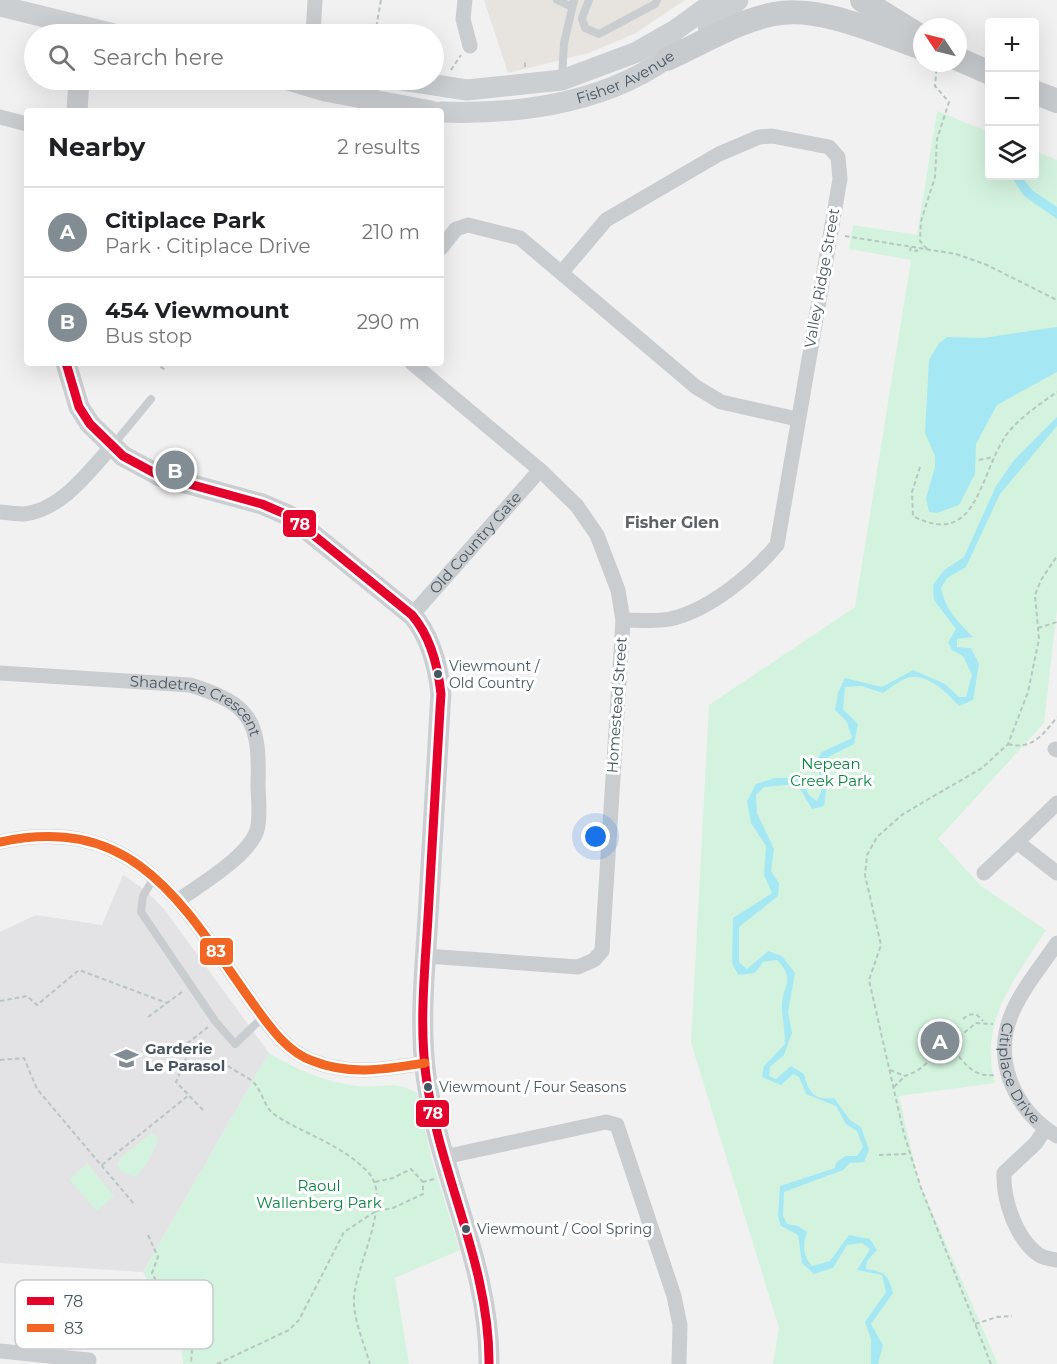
<!DOCTYPE html>
<meta charset="utf-8">
<style>
body{margin:0;font-family:Montserrat,sans-serif;background:#f6f6f6;color:#202124}
.controls{position:absolute;right:18px;top:18px;display:grid;overflow:hidden;border-radius:6px;box-shadow:0 6px 24px #0002}
.controls button{width:54px;height:54px;display:grid;place-items:center;padding:0;border:0;border-bottom:2px solid #e0e0e0;background:#fff;color:#202124;font:30px sans-serif}
.compass{position:absolute;left:913px;top:18px;width:54px;height:54px;border-radius:50%;background:#fff;box-shadow:0 6px 24px #0002;rotate:305deg}
.you{position:absolute;left:596px;top:837px;width:21px;height:21px;margin:-15px;border:4px solid #fff;border-radius:50%;background:#1a73e8;box-shadow:0 0 0 9px #1a73e833}
.badge{display:grid;place-items:center;width:39px;height:39px;border-radius:50%;background:#828c93;color:#fff;font-size:20px;font-weight:700}
.pin{position:absolute;translate:-50% -50%;border:3px solid #fff;box-shadow:0 2px 6px #0006}
.list{margin:0;padding:0;list-style:none}
h2{display:flex;justify-content:space-between;align-items:center;height:78px;margin:0;padding:0 24px;font-size:26px}
h2 small{font-size:20px;font-weight:400;color:#757577}
.list li{display:grid;grid-template-columns:39px 1fr auto;gap:18px;align-items:center;box-sizing:border-box;height:90px;padding:0 24px;border-top:2px solid #e0e0e0}
.list b{display:block;font-size:22px;white-space:nowrap}
.list p{margin:0;font-size:20px;white-space:nowrap;color:#757577}
.list em{font-size:20px;font-style:normal;color:#757577}
.icon{flex:none;width:33px;height:33px;fill:none;stroke:currentColor;stroke-width:2;stroke-linecap:round;stroke-linejoin:round}
.map{position:relative;flex:none;width:1057px;height:1364px;overflow:hidden}
.search{position:absolute;background:#fff;box-shadow:0 6px 24px #0002;left:24px;top:24px;width:420px;height:66px;display:flex;align-items:center;gap:15px;box-sizing:border-box;padding:0 21px;border-radius:33px;color:#757577;font-size:22px}
.panel{position:absolute;background:#fff;box-shadow:0 6px 24px #0002;left:24px;top:108px;width:420px;height:258px;border-radius:6px}
.map>svg:first-child{display:block}
</style>
<div class="map">
<svg width="1057" height="1364" viewBox="0 0 1057 1364">
<rect width="100%" height="100%" fill="#f2f1f1"/>
<path fill="#e7e4df" d="M484 0H685L636 33 589 53 508 73Z"/>
<path fill="#e3e2e4" d="M123 875 145 890 164 909 269 1053 143 1272 0 1263V932L36 915 102 925Z"/>
<g fill="#d4f3de">
<path d="M937 111 989 132 990 176H1034L1035 151 1057 160V609L1044 723 938 839 981 886 1046 930C1015 979 978 1022 995 1083L899 1096 918 1179 998 1364H773L779 1328 691 1043 709 705 855 607 911 260 849 249 853 225 917 235Z"/>
<path d="M269 1053C296 1069 326 1083 358 1086 383 1089 392 1079 417 1093L432 1161 460 1250 395 1278 409 1364H183L181 1340 143 1272Z"/>
<path d="M153 1134 158 1138C157 1149 143 1170 135 1177L121 1171 117 1164 119 1159 149 1135Z"/>
<path d="M87 1163 114 1196 97 1211 69 1179Z"/>
</g>
<g fill="#a5e8f4">
<path d="M1011 176H1021L1032 190 1057 207V219L1024 196Z"/>
<path d="M1057 327V372L997 405 976 444 975 474 959 505 937 513 929 512 926 498 935 467V456L925 433 929 360 939 343 947 337 983 338Z"/>
<path d="M1057 417V426L1000 494 966 567 947 578 941 588C945 609 958 622 973 637L957 639V647L971 648 979 664 973 700 959 706C949 694 925 671 907 678 899 681 890 688 883 693L861 686 845 687 843 709 858 724 854 744 830 756C824 772 828 789 824 806L812 809 797 784 764 787 756 795 757 813 774 849 771 871 779 883 778 896 739 927V962L747 969 768 951 782 956 795 973 788 1012 792 1033 784 1055 770 1067 769 1076 776 1079 791 1066 804 1074C808 1092 815 1101 834 1098L850 1120 861 1127 869 1150 864 1162 850 1163 843 1170 784 1192 783 1216 787 1224 798 1226 807 1232C803 1245 802 1254 812 1266L830 1261 849 1235 870 1239 877 1250 867 1261 866 1269C885 1272 888 1274 893 1293L871 1324 883 1345 878 1364H871V1339L865 1322 886 1292 882 1275 857 1270 870 1249 862 1243 847 1245 833 1268 814 1274 802 1263 798 1235 781 1226 778 1216 780 1186 835 1168 836 1163 845 1156H857L863 1147 857 1131 846 1124 836 1106 806 1094 799 1077 793 1074 781 1085 762 1077 764 1066 785 1044C785 1032 783 1022 782 1010 780 986 798 982 777 960L763 962 755 973 738 975 732 963 733 918 772 893 764 875 766 846 751 823 747 801 756 784 775 778H800L809 795 817 801 822 789 817 760 822 752 852 738 847 722 835 710 838 693 845 678 882 687 913 670 945 684 959 697H966L972 675 963 656 952 650 948 642 956 629 934 600 933 585 944 570 964 557 996 486 1014 460Z"/>
</g>
<g fill="none" stroke-linecap="round" stroke-linejoin="round">
<g stroke="#b7c6c1" stroke-width="2" stroke-dasharray="4.5 3" stroke-linecap="butt">
<path d="M375 34 381 0"/>
<path d="M525 67V60"/>
<path d="M451 70 461 55"/>
<path d="M845 236 956 254 987 265 1057 300"/>
<path d="M911 247 910 250 917 251 918 248"/>
<path d="M927 249 920 241 921 221 935 177 937 139 949 102 935 86 937 63"/>
<path d="M154 363 166 370"/>
<path d="M979 460 993 457"/>
<path d="M920 467 912 492 913 516C978 550 979 473 1007 434 1020 417 1040 404 1057 392"/>
<path d="M1038 628 1057 622"/>
<path d="M1008 744C1031 751 1044 734 1057 717"/>
<path d="M0 1001 27 996 37 1005 79 970 167 1003"/>
<path d="M148 1017 182 992"/>
<path d="M963 1019 968 1015 976 1014 983 1021"/>
<path d="M949 1045C965 1062 971 1078 996 1075"/>
<path d="M0 1060 24 1058 37 1089 134 1204"/>
<path d="M228 1066C236 1072 249 1077 255 1084 264 1095 264 1109 278 1117 309 1136 340 1144 367 1171 395 1198 355 1266 354 1298 353 1319 364 1343 370 1364"/>
<path d="M890 1070 905 1076 917 1071 976 1023 993 1024"/>
<path d="M894 1087 905 1076"/>
<path d="M203 1110 176 1082 187 1056 183 1047 208 1027"/>
<path d="M879 1155 909 1154"/>
<path d="M102 1165 189 1095"/>
<path d="M375 1182 393 1178 411 1169 423 1182"/>
<path d="M148 1235 158 1257 152 1273 192 1349 191 1364"/>
<path d="M975 1324 997 1317 1012 1316"/>
<path d="M217 1364 289 1330 299 1320 344 1232 376 1211 393 1208 423 1194V1182L434 1179"/>
<path d="M991 1364 921 1188 904 1134 869 980 881 945 865 875 867 855 877 837 903 814 982 768 1008 744 1028 692 1039 639 1035 595 1041 580 1057 556"/>
</g>
<g stroke="#cacdd0" stroke-width="8">
<path d="M557 0 572 7"/>
<path d="M589 0 582 18 585 28 599 34 655 4 657 0"/>
<path d="M562 78 564 43 574 0"/>
<path d="M113 445 151 399"/>
<path d="M155 876 143 896 141 912 215 1021 235 1044 263 1017"/>
</g>
<g stroke="#cacdd0" stroke-width="15">
<path d="M465 0 463 19 470 46"/>
<path d="M313 34 315 0"/>
<path d="M0 117 27 124"/>
<path d="M441 248 456 229 468 225 520 238 696 387 721 402 797 419"/>
<path d="M562 272 606 220 719 154 759 137 772 136 829 147 838 157 840 179 777 545C752 575 708 611 670 619 655 622 638 620 623 620"/>
<path d="M412 363 540 470 577 506 597 535 618 590 623 620 602 951 594 960 578 967 426 956"/>
<path d="M0 512C8 513 16 514 24 514 61 510 89 472 112 446"/>
<path id="s1" d="M412 615 540 470"/>
<path id="s2" d="M0 673 190 685C252 704 260 722 258 784 258 798 261 817 257 830 249 856 201 884 179 900"/>
<path d="M1055 749 1057 750"/>
<path d="M1057 803 1017 842 1057 873"/>
<path d="M0 842C134 813 182 903 249 998 266 1021 284 1051 313 1061 350 1076 387 1069 425 1063"/>
<path d="M984 873 1017 842"/>
<path id="s3" d="M1057 943C1027 987 990 1024 1010 1080 1019 1104 1035 1123 1057 1136"/>
<path d="M1045 1129 1036 1143 1004 1173C1003 1200 1016 1239 1039 1255 1044 1258 1051 1259 1057 1260"/>
<path d="M444 1157 606 1122 617 1125 674 1296 680 1325 679 1364"/>
<path d="M0 1351 89 1360"/>
</g>
<g stroke="#cbcfd2" stroke-width="21">
<path d="M0 6 114 34"/>
<path d="M708 26 738 0"/>
<path d="M288 80 325 91 431 111"/>
<path d="M402 80 467 90 562 80 637 52 674 31 717 0"/>
<path d="M77 111 79 80"/>
<path id="s4" d="M441 112C522 115 614 102 679 49"/>
<path d="M66 363 79 407 90 424 123 456 160 476 262 504 290 516 412 615C430 636 438 666 441 694 436 768 432 842 428 917 425 969 419 1023 426 1076 439 1174 490 1265 489 1364"/>
</g>
<g stroke="#c7cbce" stroke-width="24">
<path d="M862 0 920 36"/>
<path d="M667 59C701 44 737 21 774 14 819 5 879 33 922 48"/>
<path d="M958 59 990 73"/>
<path d="M1034 92 1057 101"/>
</g>
<defs>
<path id="bus-1" d="M66 363 79 407 90 424 123 456 160 476 262 504 290 516 412 615C430 636 438 666 441 694 436 768 432 842 428 917 425 969 419 1023 426 1076 439 1174 490 1265 489 1364"/>
<path id="bus-2" d="M0 842C134 813 182 903 249 998 266 1021 284 1051 313 1061 350 1076 387 1069 425 1063"/>
</defs>
<use href="#bus-1" stroke="#fff" stroke-width="14"/>
<use href="#bus-2" stroke="#fff" stroke-width="14"/>
<use href="#bus-1" stroke="#e4002b" stroke-width="9"/>
<use href="#bus-2" stroke="#f26522" stroke-width="9"/>
</g>
<defs>
<symbol id="school-bare" viewBox="-9 -9 18 18"><path d="M0-5L7-2L0 1L-7-2ZM-4 1L0 2.5L4 1V4Q0 6-4 4Z" fill="#828c93" stroke="#fff" stroke-width="2.5" paint-order="stroke"/></symbol>
</defs>
<g fill-rule="evenodd">
<use href="#school-bare" x="110" y="1042" width="33" height="33"/>
</g>
<g fill="#465560" stroke="#fff" stroke-width="2">
<circle cx="438" cy="674" r="5"/>
<circle cx="428" cy="1087" r="5"/>
<circle cx="466" cy="1229" r="5"/>
</g>
<g text-anchor="middle" stroke-width="6" stroke-linejoin="round" paint-order="stroke">
<g font-size="14" fill="#465560" stroke="#fff" text-anchor="start">
<text x="449" y="671">Viewmount /<tspan x="449" dy="17">Old Country</tspan></text>
<text x="439" y="1092">Viewmount / Four Seasons</text>
<text x="477" y="1234">Viewmount / Cool Spring</text>
</g>
<g font-size="15" fill="#465560" stroke="#fff">
<text dy="5" stroke="none"><textPath href="#s4" startOffset="190">Fisher Avenue</textPath></text>
<text transform="translate(822 278) rotate(-80)" y="5">Valley Ridge Street</text>
<text dy="5" stroke="none"><textPath href="#s1" startOffset="96">Old Country Gate</textPath></text>
<text transform="translate(617 705) rotate(-86)" y="5">Homestead Street</text>
<text dy="5" stroke="none"><textPath href="#s2" startOffset="204">Shadetree Crescent</textPath></text>
<text dy="5" stroke="none"><textPath href="#s3" startOffset="148">Citiplace Drive</textPath></text>
</g>
<g font-size="15" fill="#0e8442" stroke="#fff">
<text x="831" y="769">Nepean<tspan x="831" dy="17">Creek Park</tspan></text>
<text x="319" y="1191">Raoul<tspan x="319" dy="17">Wallenberg Park</tspan></text>
</g>
<g font-size="15" font-weight="bold" fill="#465560" stroke="#fff" text-anchor="start">
<text x="145" y="1054">Garderie<tspan x="145" dy="17">Le Parasol</tspan></text>
</g>
<g font-size="16" font-weight="bold" fill="#5c6166" stroke="#fff">
<text x="672" y="528">Fisher Glen</text>
</g>
</g>
<rect x="15" y="1280" width="198" height="69" rx="9" fill="#fff" stroke="#c8cccf" stroke-width="1.5"/>
<rect x="27" y="1297" width="27" height="8" fill="#e4002b"/>
<rect x="27" y="1324" width="27" height="8" fill="#f26522"/>
<g font-size="16" fill="#465560">
<text x="64" y="1307">78</text>
<text x="64" y="1334">83</text>
</g>
<g stroke="#fff" stroke-width="2">
<rect x="282" y="509" width="35" height="29" rx="6" fill="#e4002b"/>
<rect x="199" y="937" width="35" height="29" rx="6" fill="#f26522"/>
<rect x="415" y="1099" width="35" height="29" rx="6" fill="#e4002b"/>
</g>
<g font-size="16" text-anchor="middle" font-weight="bold" fill="#fff">
<text x="300" y="530">78</text>
<text x="216" y="957">83</text>
<text x="433" y="1119">78</text>
</g>
</svg>
<div class="controls">
<button>+</button>
<button>−</button>
<button><svg class="icon" aria-label="layers" viewBox="0 0 24 24"><path d="M12 4l9 5-9 5-9-5zM3 14l9 5 9-5"/></svg></button>
</div>
<svg class="compass" viewBox="-18 -18 36 36"><path d="M0-13l5 13h-10z" fill="#e53935"/><path d="M0 13l5-13h-10z" fill="#757577"/></svg>
<div class="you"></div>
<div class="pin badge" style="left:940px;top:1041px">A</div>
<div class="pin badge" style="left:175px;top:470px">B</div>
<div class="search"><svg class="icon" aria-label="search" viewBox="0 0 24 24"><circle cx="10" cy="10" r="6"/><path d="M15 15l6 6"/></svg>Search here</div>
<section class="panel">
<h2>Nearby<small>2 results</small></h2>
<ul class="list">
<li><span class="badge">A</span><div><b>Citiplace Park</b><p>Park · Citiplace Drive</p></div><em>210 m</em></li>
<li><span class="badge">B</span><div><b>454 Viewmount</b><p>Bus stop</p></div><em>290 m</em></li>
</ul>
</section>
</div>
